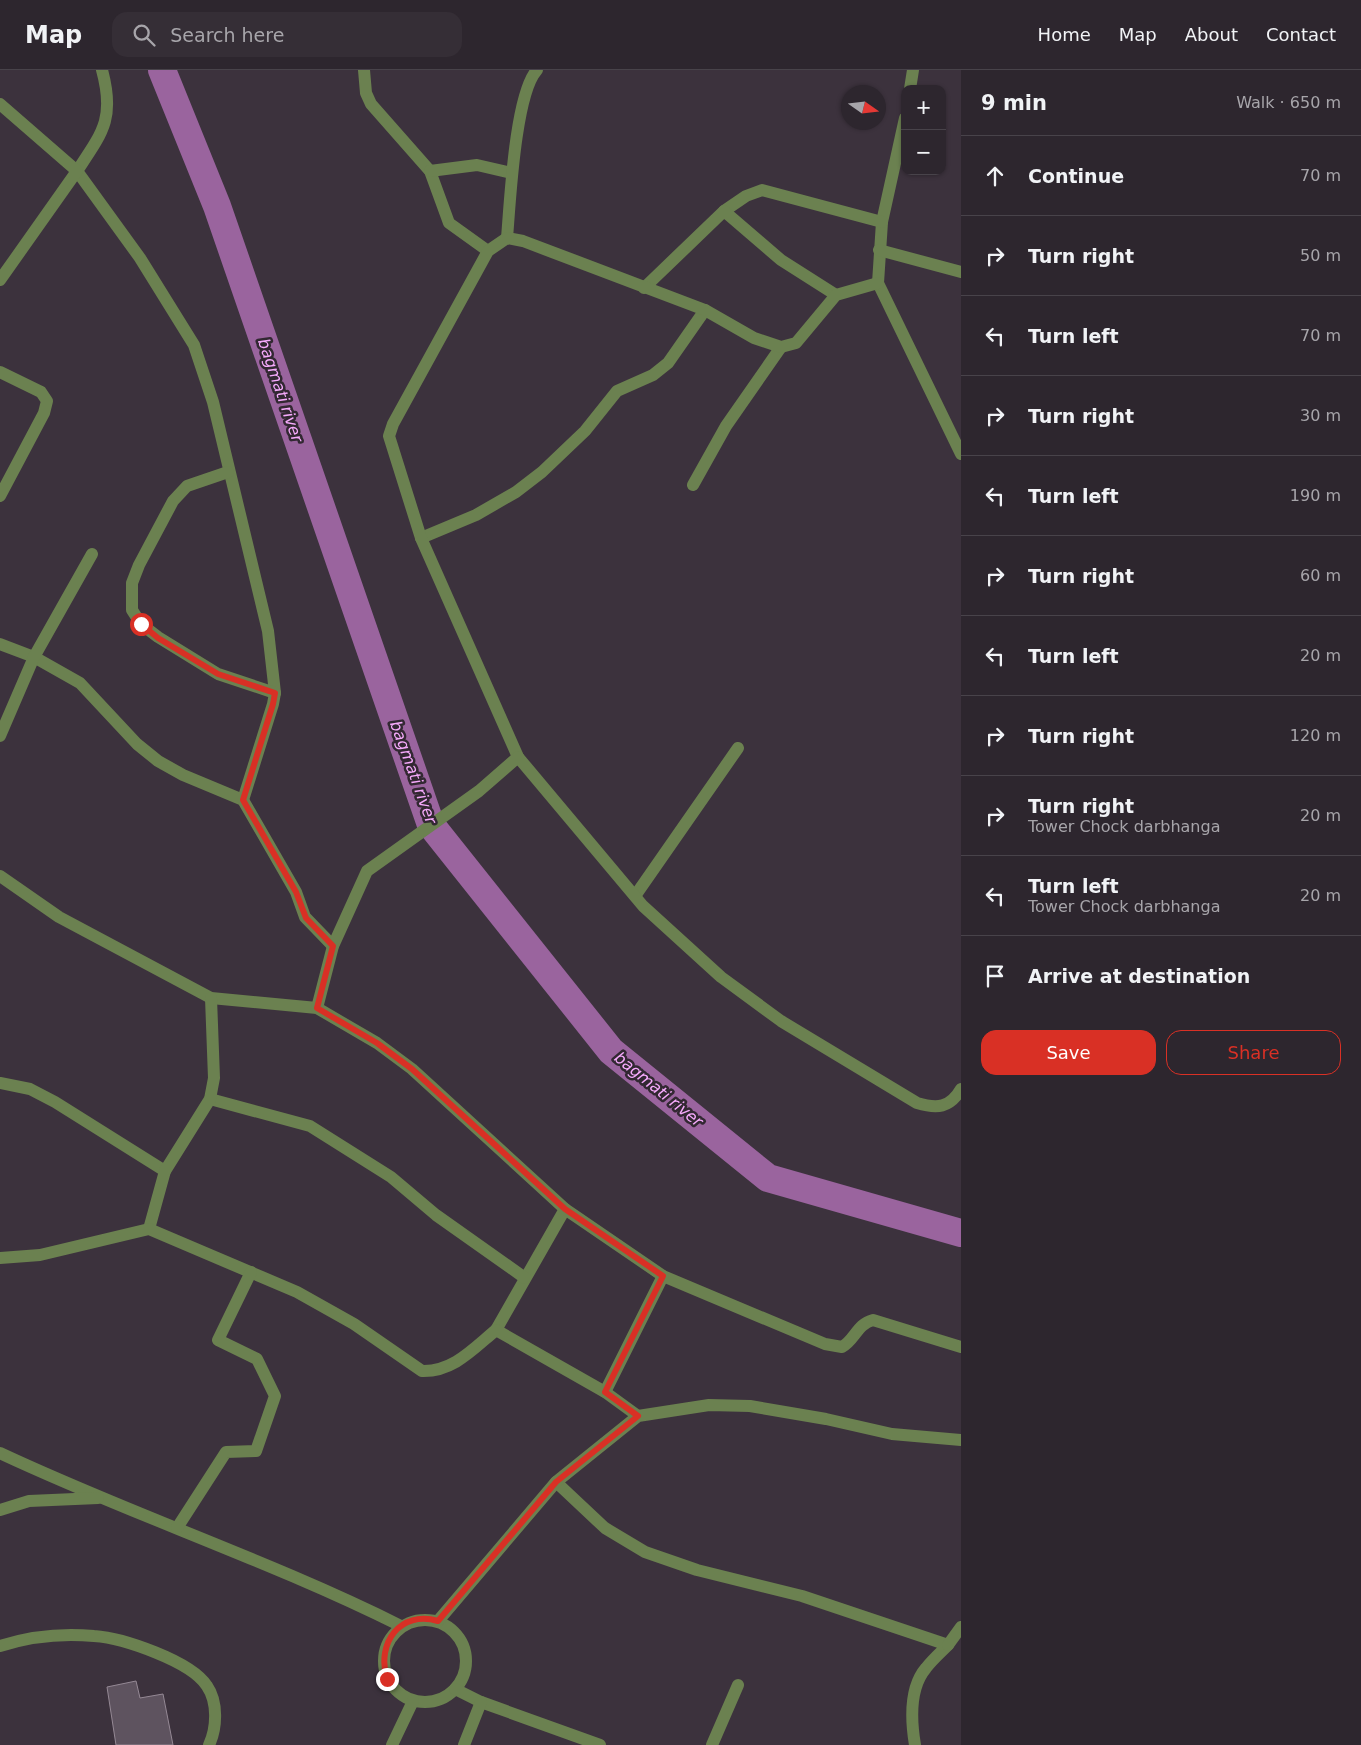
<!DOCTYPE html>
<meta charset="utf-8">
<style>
body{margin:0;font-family:"DejaVu Sans",sans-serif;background:#352e36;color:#f1f3f6}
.controls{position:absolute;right:15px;top:15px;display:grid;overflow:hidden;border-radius:10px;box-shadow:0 1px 4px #0004}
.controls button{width:45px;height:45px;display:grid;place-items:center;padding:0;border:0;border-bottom:1px solid #48434a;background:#2d262e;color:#f1f3f6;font:25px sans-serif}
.compass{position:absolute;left:841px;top:15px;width:45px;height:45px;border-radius:50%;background:#2d262e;box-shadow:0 1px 4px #0004;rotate:104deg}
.stop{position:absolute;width:15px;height:15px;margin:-11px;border:4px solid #d93025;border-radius:50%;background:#fff}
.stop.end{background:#d93025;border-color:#fff;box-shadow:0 1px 5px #0008}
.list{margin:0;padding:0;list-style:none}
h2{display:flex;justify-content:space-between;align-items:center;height:65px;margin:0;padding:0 20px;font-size:21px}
h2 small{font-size:16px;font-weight:400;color:#a7a5aa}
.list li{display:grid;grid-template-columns:32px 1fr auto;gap:15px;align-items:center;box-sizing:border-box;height:80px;padding:0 20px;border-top:1px solid #48434a}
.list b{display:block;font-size:19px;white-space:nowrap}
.list p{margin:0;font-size:16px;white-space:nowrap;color:#a7a5aa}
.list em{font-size:16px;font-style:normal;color:#a7a5aa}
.actions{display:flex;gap:10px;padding:15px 20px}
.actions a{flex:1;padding:11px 0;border:1px solid #d93025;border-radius:15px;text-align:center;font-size:18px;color:#d93025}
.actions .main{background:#d93025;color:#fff}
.icon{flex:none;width:28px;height:28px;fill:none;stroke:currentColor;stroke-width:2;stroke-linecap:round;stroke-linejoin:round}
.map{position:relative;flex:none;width:961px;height:1675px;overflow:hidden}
header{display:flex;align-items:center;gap:30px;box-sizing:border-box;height:70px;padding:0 25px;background:#2d262e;border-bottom:1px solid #48434a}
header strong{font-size:24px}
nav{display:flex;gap:28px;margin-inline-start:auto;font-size:18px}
.search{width:350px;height:45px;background:#352e36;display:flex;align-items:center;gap:12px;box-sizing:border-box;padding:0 18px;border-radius:15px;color:#a7a5aa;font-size:19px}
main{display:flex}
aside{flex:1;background:#2d262e}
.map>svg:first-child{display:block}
</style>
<header>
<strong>Map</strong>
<div class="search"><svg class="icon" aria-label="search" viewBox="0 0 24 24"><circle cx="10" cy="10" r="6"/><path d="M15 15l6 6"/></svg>Search here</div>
<nav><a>Home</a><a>Map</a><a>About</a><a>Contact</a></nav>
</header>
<main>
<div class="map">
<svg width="961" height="1675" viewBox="0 0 961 1675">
<rect width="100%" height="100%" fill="#3c323d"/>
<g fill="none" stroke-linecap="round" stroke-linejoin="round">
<path stroke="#9a649e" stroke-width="28" d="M162 0 217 136 431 755 611 981 768 1108 961 1163"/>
</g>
<path fill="#5e535f" stroke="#958995" d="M136 1611 140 1628 163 1624 173 1675H116L107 1617Z"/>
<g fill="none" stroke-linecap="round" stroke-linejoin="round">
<g stroke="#6b8150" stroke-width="12">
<path d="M102 0C115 48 103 62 77 101L140 188 194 275 213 332 268 561 275 623 273 634 243 730"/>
<path d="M364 0 366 23 371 34 430 101 449 153 488 181"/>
<path d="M910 19 913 0"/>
<path d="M0 34 77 101 0 210"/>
<path d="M905 48 882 152 878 213 961 384"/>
<path d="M430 101 477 95 512 103"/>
<path d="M724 141 746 126 762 120 882 152"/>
<path d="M507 168C510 133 515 24 537 0"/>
<path d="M879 180 961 202"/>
<path d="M644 218 724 141 781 190 836 225"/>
<path d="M0 302 41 322 47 331 44 343 0 426"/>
<path d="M228 402 187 416 173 431 139 495 132 513V540L141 554 158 567 218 604 275 623"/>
<path d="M693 415 726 356 781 277"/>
<path d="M421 468 476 445 516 422 542 402 585 361 617 321 653 305 668 293 705 240"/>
<path d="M0 574 34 587 80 613 137 674 158 691 183 705 243 730 296 822 305 847 333 876"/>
<path d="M0 666 34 587 92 484"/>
<path d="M518 687 421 468 389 366 393 354 488 181 507 168 523 171 705 240 754 268 781 277 796 273 836 225 878 213"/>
<path d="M0 806 59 847 211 928 317 938 377 973 412 999 565 1139 496 1260"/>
<path d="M635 826 738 678"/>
<path d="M317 938 333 876 367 801 479 721 518 687 643 836 721 907 781 951 917 1033C937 1039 950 1038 961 1019"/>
<path d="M0 1013 30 1019 55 1032 165 1101"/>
<path d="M210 1029 310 1056 391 1107 436 1145 525 1208"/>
<path d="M565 1139 663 1206 825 1274 842 1277C855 1270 857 1254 873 1250L961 1277"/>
<path d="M149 1159 165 1101 210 1029 214 1008 211 928"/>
<path d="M0 1188 40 1185 149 1159 297 1222 354 1254 422 1301C453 1302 473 1279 496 1260L605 1322 638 1346"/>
<path d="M605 1322 663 1206"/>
<path d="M0 1383C132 1445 271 1491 401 1556"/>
<path d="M556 1412 605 1458 645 1482 697 1500 802 1526 948 1575C940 1583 932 1590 926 1598 909 1618 911 1651 915 1675"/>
<path d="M0 1440 29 1431 98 1428"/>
<path d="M177 1458 226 1382 256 1381 275 1326 257 1289 218 1270 251 1202"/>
<circle cx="425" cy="1591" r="41"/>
<path d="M438 1551 556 1412 638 1346 709 1335 750 1336 826 1349 892 1364 961 1370"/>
<path d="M948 1575 961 1557"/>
<path d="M0 1576C31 1566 62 1563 94 1566 123 1568 191 1591 207 1616 218 1632 217 1658 209 1675"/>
<path d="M455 1619 481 1632 600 1675"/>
<path d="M392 1675 413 1631"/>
<path d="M464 1675 481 1632"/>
<path d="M712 1675 738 1615"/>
</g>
</g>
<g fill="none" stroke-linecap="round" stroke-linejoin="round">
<path stroke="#d93025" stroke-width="6" d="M141 554 158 568 218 604 275 623 273 634 243 730 296 822 306 848 333 876 317 938 377 973 412 999 565 1139 663 1206 605 1322 638 1346 556 1412 438 1551C400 1540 376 1573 387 1609"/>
</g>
<g text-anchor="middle" stroke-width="5" stroke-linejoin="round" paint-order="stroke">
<g font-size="16" font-style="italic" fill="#f6aafc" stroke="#322832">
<text transform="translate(281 320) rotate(71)" y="6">bagmati river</text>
<text transform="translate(414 702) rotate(70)" y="6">bagmati river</text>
<text transform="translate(659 1019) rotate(39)" y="6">bagmati river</text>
</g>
</g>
</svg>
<div class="controls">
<button>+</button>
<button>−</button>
</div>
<svg class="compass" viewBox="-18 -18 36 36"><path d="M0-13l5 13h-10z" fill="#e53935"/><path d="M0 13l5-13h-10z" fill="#a7a5aa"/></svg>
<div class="stop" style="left:141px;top:554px"></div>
<div class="stop end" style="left:387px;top:1609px"></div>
</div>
<aside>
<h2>9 min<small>Walk · 650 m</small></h2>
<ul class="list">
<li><svg class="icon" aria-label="ahead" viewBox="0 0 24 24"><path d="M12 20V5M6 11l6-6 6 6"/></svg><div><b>Continue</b></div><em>70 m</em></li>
<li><svg class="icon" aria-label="right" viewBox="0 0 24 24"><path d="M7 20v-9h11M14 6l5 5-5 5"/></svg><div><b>Turn right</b></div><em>50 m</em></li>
<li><svg class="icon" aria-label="left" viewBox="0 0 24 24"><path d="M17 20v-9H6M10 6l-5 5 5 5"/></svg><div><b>Turn left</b></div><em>70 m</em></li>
<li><svg class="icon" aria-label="right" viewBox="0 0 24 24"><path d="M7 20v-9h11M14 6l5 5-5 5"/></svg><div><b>Turn right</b></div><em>30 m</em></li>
<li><svg class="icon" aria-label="left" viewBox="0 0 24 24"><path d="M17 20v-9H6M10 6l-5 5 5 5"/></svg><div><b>Turn left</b></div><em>190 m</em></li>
<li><svg class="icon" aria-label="right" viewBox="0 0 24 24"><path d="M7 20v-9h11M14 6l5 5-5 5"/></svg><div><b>Turn right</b></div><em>60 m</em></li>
<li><svg class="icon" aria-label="left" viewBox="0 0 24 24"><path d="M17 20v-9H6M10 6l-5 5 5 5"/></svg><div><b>Turn left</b></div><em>20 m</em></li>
<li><svg class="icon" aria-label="right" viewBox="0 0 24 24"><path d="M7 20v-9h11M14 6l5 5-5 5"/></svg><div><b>Turn right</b></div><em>120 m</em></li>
<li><svg class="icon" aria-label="right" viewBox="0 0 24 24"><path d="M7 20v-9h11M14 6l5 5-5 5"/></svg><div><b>Turn right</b><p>Tower Chock darbhanga</p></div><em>20 m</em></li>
<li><svg class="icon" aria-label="left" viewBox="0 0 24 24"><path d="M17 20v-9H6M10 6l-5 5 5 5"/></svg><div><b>Turn left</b><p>Tower Chock darbhanga</p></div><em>20 m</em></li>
<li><svg class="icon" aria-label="arrive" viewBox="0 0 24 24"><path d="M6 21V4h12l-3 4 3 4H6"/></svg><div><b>Arrive at destination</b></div></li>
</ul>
<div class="actions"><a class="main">Save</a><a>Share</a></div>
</aside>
</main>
